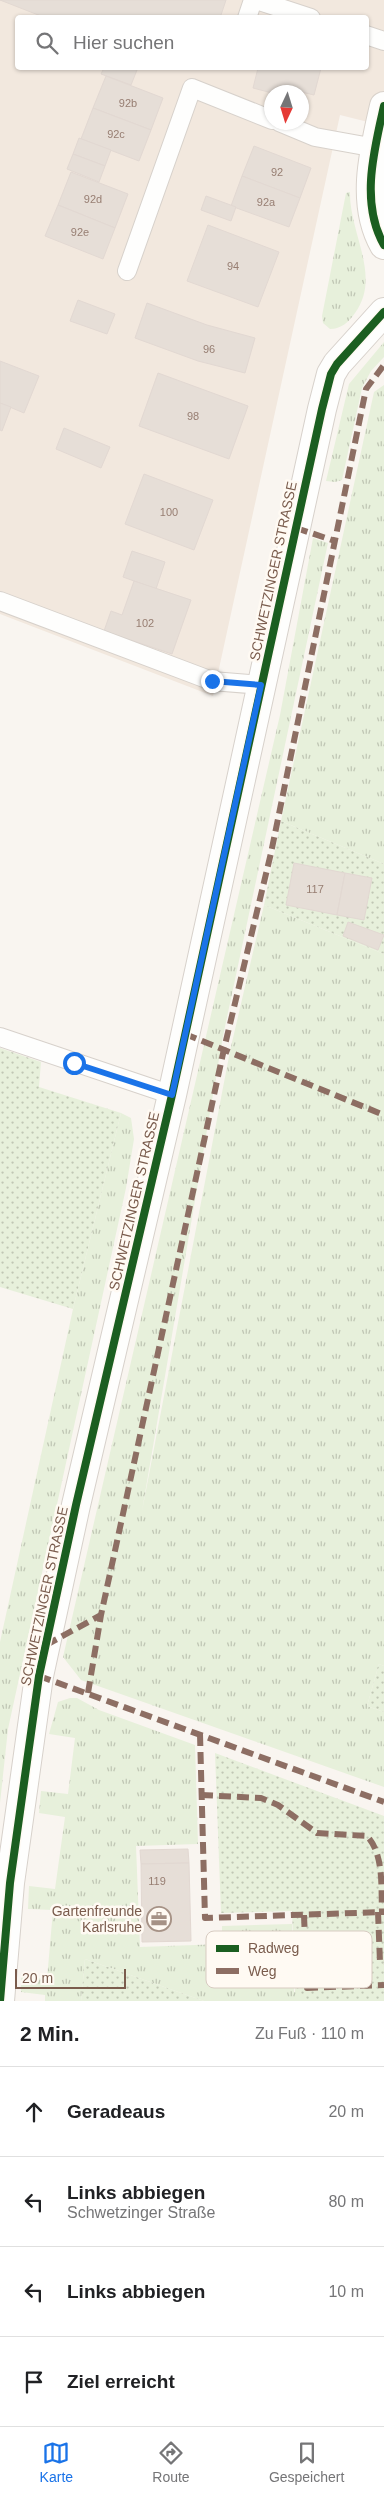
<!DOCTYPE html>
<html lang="de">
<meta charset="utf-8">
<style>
body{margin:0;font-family:Helvetica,sans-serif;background:#f2f2f2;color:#202124}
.compass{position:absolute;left:264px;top:85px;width:45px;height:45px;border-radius:50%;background:#fff;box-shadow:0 1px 4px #0004;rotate:184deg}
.scale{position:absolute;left:15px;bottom:12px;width:111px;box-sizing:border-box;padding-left:5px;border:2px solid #7a5c4d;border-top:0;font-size:14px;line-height:18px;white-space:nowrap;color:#7a5c4d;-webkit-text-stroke:4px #fffaf3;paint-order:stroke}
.stop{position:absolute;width:15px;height:15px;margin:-11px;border:4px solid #1a73e8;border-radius:50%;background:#fff}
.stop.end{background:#1a73e8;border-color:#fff;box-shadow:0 1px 5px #0008}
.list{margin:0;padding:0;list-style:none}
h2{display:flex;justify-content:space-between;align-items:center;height:65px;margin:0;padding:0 20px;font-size:21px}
h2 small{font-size:16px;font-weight:400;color:#757577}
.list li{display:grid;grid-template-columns:32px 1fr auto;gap:15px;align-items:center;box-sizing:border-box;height:90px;padding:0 20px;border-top:1px solid #e0e0e0}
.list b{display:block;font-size:19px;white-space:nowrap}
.list p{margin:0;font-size:16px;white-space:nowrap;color:#757577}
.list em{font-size:16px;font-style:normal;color:#757577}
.icon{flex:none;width:28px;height:28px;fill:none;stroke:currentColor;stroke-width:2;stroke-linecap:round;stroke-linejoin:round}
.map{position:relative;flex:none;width:384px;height:2001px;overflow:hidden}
.search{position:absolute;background:#fff;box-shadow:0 1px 4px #0004;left:15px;right:15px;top:15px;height:55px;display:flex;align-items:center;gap:12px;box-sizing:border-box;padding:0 18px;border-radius:5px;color:#757577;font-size:19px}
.sheet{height:425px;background:#fff}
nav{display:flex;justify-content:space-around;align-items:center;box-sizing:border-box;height:70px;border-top:1px solid #e0e0e0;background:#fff;font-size:14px;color:#757577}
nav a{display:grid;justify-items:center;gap:2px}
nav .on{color:#1a73e8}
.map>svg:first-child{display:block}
</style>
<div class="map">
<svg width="384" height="2001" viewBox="0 0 384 2001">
<defs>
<pattern id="grass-tufts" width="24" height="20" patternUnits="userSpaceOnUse" patternTransform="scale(1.25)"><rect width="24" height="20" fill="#e7f0db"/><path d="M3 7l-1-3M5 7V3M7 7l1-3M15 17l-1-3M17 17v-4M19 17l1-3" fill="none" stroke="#c0c6b4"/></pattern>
<pattern id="park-dots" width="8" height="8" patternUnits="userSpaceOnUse" patternTransform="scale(1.25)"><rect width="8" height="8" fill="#e7f0db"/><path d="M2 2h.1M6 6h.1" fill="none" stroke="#c0c6b4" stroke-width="1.8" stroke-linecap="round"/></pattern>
</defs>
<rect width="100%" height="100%" fill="#f9f5f0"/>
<path fill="#f2e8de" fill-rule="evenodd" d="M0 0H384V126L340 115 213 696 0 614ZM18 18H366V68H18ZM272 92H302V122H272Z"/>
<g fill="url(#grass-tufts)">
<path d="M350 192C349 233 382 276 355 313 349 322 341 329 330 329L323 323 322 316 346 193Z"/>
<path d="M384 342V357L371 371 362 388 342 480 335 482 326 481 349 384Z"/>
<path d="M384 385V864L281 821 374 392Z"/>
<path d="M313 538 328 543 223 1036 142 1511 230 1051 264 905 384 954V1666L379 1664 367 1706 384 1712V1787L81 1680 63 1657 280 715Z"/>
<path d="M121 1113 131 1118 134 1139 126 1188 8 1729 0 1803V1642L73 1309Z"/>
<path d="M70 1698H77L99 1710 195 1745 198 1844 136 1846 140 1947 222 1944V1926L292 1924 294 1992H301V2001H204L85 1959 81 2001H45V1995L21 1992V1977L47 1979 53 1910 28 1909 29 1886 55 1889 65 1817 39 1813 41 1791 68 1794 75 1738 49 1734 58 1702Z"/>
</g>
<g fill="url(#park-dots)">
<path d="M281 821 384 864V954L264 905Z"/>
<path d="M0 1048 41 1062 39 1087 121 1113 73 1309 0 1287Z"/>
<path d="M379 1664 384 1666V1712L367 1706Z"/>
<path d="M215 1753 384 1816V2001H301V1992H295L292 1911 221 1913Z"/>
<path d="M85 1959 204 2001H81Z"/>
</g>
<g fill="#e6ded7" stroke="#e2d8d2">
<path d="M0 0H226L220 18H46Z"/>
<path d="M104 68H130L137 70 131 85 101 74Z"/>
<path d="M258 68H321L314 95 293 90V92L272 93 253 88Z"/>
<path d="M106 76 163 98 151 130 93 108Z"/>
<path d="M93 108 151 130 139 161 81 139Z"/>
<path d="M79 138 111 150 105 166 73 154Z"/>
<path d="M254 146 311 168 300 198 242 176Z"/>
<path d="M73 154 105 166 99 182 67 169Z"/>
<path d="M71 172 128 194 115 228 58 205Z"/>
<path d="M242 176 300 198 289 227 231 206Z"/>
<path d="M206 196 236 207 231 221 201 210Z"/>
<path d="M58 205 115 228 103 259 45 236Z"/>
<path d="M208 225 279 252 258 307 187 281Z"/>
<path d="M78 300 115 314 107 334 70 321Z"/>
<path d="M147 303 207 325 255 338 245 373 198 361 135 338Z"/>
<path d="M0 361 39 376 24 413 0 403Z"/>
<path d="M158 373 248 406 229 459 139 426Z"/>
<path d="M0 403 11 407 2 431 0 430Z"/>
<path d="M64 428 110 447 101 468 56 449Z"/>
<path d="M144 474 213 500 194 550 125 524Z"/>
<path d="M132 551 165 562 156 589 123 577Z"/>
<path d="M134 581 191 600 172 654 104 631 111 611 122 615Z"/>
<path d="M294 863 345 873 337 915 286 905Z"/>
<path d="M345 873 372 878 364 920 337 915Z"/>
<path d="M348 922 384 935 378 950 343 936Z"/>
<path d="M188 1849 189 1863 141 1864 140 1850Z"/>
<path d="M189 1863 191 1941 142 1942 141 1864Z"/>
</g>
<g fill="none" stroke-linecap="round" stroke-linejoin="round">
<defs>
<g id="lane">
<path d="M256 0 311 18"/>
<path d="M247 18 253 0"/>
<path d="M366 35 384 41"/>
<path d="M279 122 315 137 376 148"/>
<path d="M127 271 192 88 272 120"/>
<path d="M0 601 212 681 261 685"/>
<path d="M0 1037 172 1095"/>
</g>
<path id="street" d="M0 2001 10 1883 39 1676 76 1505 172 1095 322 409 331 374 337 364 384 312"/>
<path id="secondary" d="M384 106C374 150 360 203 384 245"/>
</defs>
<use href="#lane" stroke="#d7d1cb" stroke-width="20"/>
<use href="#street" stroke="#d7d1cb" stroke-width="30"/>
<use href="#secondary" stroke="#d9d2cb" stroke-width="30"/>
<use href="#lane" stroke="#fefefd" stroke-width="18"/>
<use href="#street" stroke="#fefefd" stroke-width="28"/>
<use href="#secondary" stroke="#fefefd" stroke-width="28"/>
<g stroke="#8d6e63" stroke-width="6" stroke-dasharray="12 6" stroke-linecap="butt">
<path d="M296 528 335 541"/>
<path d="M185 1034 384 1115"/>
<path d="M46 1645 101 1615"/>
<path d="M39 1676 384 1802"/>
<path d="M88 1693 101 1615 224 1049 271 853 366 389 384 365"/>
<path d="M200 1734 205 1918 384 1912"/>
<path d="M201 1795 261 1798 278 1805 317 1833 367 1836C384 1854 381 1887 382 1912"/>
<path d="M378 1912 380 1962H384"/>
<path d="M304 1915 307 1988 384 1985"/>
</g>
<defs>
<g id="cycleway">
<path d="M384 106C374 150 360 203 384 245"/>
<path d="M0 2001 10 1883 39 1676 76 1505 172 1095 322 409 331 374 337 364 384 312"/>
</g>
</defs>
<use href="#cycleway" stroke="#fffaf3" stroke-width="11"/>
<use href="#cycleway" stroke="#1b5e20" stroke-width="8"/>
</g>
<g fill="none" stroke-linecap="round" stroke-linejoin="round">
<path stroke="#1a73e8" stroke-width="6" d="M74 1063 172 1095 261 685 212 681"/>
</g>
<defs>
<symbol id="office-ring" viewBox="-11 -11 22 22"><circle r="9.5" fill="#fffaf3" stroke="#a69286" stroke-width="1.5"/><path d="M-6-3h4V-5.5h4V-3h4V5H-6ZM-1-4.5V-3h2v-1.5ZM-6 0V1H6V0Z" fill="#a69286"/></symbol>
</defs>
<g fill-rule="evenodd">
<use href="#office-ring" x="145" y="1905" width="28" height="28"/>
</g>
<g text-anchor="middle" stroke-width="5" stroke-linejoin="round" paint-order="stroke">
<g font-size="11" fill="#977e72">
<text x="128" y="107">92b</text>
<text x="116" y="138">92c</text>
<text x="277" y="176">92</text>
<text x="93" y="203">92d</text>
<text x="266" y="206">92a</text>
<text x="80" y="236">92e</text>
<text x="233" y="270">94</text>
<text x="209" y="353">96</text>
<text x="193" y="420">98</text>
<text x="169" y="516">100</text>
<text x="145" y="627">102</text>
<text x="315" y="893">117</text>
<text x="157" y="1885">119</text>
</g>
<g font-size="14" fill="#7a5c4d" stroke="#fffaf3">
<text transform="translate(273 571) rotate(-78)" y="5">SCHWETZINGER STRASSE</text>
<text transform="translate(134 1201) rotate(-77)" y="5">SCHWETZINGER STRASSE</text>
<text transform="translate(44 1596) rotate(-78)" y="5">SCHWETZINGER STRASSE</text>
</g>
<g font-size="14" fill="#7a5c4d" stroke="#fffaf3" text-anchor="end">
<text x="142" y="1916">Gartenfreunde<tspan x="142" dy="16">Karlsruhe</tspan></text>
</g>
</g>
<rect x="206" y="1931" width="166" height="57" rx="8" fill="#fffaf3" stroke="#d7cbc1" stroke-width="1"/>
<rect x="216" y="1945" width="23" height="7" fill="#1b5e20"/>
<rect x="216" y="1968" width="23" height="6" fill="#8d6e63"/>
<g font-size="14" fill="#7a5c4d">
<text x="248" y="1953">Radweg</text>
<text x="248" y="1976">Weg</text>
</g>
</svg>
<svg class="compass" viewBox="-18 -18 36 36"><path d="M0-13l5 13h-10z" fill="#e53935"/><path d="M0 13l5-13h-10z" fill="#757577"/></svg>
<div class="scale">20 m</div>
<div class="stop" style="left:74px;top:1063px"></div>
<div class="stop end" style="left:212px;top:681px"></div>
<div class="search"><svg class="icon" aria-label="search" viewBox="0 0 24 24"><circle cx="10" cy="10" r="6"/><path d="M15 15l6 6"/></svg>Hier suchen</div>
</div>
<section class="sheet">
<h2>2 Min.<small>Zu Fuß · 110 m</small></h2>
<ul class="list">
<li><svg class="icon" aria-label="ahead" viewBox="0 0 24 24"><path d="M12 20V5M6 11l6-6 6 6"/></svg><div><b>Geradeaus</b></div><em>20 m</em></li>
<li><svg class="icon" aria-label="left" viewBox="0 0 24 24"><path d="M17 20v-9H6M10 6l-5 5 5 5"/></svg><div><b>Links abbiegen</b><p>Schwetzinger Straße</p></div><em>80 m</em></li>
<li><svg class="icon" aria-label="left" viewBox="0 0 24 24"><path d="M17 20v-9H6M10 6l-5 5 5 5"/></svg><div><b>Links abbiegen</b></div><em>10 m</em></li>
<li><svg class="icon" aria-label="arrive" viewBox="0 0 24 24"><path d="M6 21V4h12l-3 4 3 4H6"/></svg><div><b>Ziel erreicht</b></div></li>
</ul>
</section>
<nav>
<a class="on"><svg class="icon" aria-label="map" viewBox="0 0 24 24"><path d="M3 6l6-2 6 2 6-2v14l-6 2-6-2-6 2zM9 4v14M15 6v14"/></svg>Karte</a>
<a><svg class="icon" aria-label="directions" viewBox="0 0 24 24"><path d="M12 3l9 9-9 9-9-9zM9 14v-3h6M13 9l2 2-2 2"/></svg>Route</a>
<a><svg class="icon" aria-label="saved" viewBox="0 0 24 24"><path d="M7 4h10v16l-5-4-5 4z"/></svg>Gespeichert</a>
</nav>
